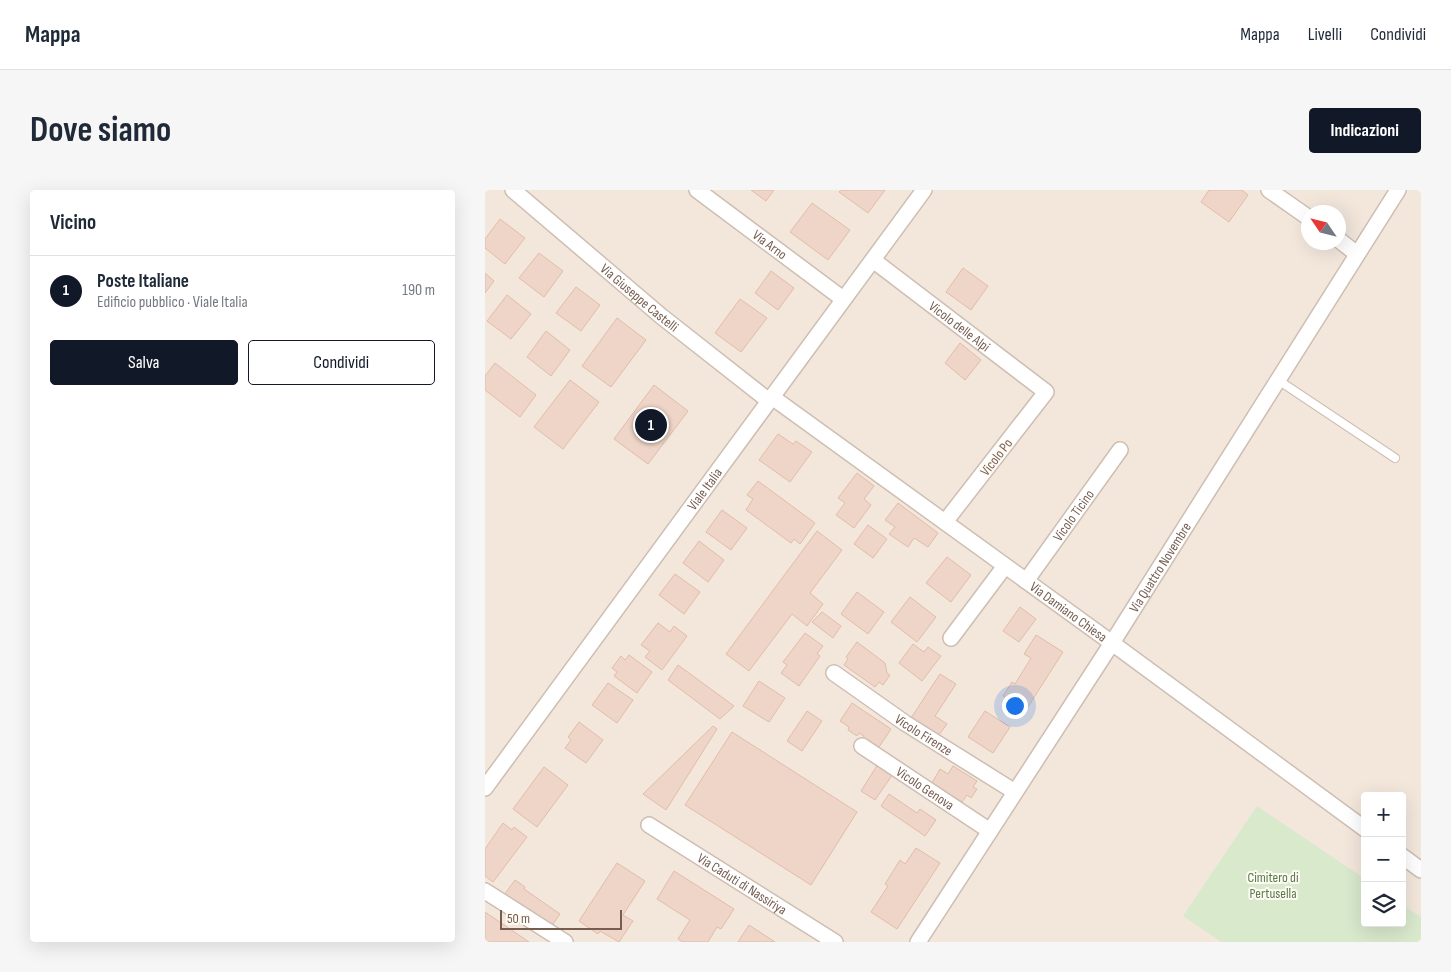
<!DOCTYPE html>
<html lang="it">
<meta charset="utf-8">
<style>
body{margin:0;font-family:"Sofia Sans Condensed",sans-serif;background:#f6f6f7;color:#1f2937}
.controls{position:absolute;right:15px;bottom:15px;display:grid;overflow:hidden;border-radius:5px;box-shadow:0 5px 20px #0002}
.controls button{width:45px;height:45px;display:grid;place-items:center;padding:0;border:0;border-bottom:1px solid #e0e1e3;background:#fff;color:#1f2937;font:25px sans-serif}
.compass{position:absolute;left:816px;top:15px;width:45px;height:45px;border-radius:50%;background:#fff;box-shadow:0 5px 20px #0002;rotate:305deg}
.scale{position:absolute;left:15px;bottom:12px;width:122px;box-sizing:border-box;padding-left:5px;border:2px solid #765d50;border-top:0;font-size:14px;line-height:18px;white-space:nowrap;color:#765d50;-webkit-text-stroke:4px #fefaf4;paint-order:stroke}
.you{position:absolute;left:529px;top:515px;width:18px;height:18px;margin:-12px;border:4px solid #fff;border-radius:50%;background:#1a73e8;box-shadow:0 0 0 8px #1a73e833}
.badge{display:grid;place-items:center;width:32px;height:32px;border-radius:50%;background:#111827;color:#fff;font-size:16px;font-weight:700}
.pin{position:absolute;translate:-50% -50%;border:2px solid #fff;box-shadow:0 1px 5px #0006}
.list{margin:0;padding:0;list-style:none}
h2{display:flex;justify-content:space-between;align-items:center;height:65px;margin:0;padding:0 20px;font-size:21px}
h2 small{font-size:16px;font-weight:400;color:#747a83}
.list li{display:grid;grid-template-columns:32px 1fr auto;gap:15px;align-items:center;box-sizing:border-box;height:70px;padding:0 20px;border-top:1px solid #e0e1e3}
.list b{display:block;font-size:19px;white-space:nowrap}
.list p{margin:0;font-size:16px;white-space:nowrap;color:#747a83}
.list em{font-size:16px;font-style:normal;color:#747a83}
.actions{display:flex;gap:10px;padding:15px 20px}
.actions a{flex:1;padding:11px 0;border:1px solid #111827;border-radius:5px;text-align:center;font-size:18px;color:#111827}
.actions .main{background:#111827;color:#fff}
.icon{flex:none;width:28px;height:28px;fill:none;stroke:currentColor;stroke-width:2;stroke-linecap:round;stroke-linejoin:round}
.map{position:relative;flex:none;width:936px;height:752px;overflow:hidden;border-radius:5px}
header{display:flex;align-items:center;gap:30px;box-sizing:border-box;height:70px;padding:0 25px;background:#fff;border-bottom:1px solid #e0e1e3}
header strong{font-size:24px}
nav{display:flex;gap:28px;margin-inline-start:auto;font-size:18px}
.intro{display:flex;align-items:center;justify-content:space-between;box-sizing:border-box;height:120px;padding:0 30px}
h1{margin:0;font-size:35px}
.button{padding:12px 22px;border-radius:5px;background:#111827;color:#fff;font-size:18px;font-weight:700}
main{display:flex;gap:30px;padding:0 30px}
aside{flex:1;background:#fff;border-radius:5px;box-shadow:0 5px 20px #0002}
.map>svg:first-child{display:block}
</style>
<header>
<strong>Mappa</strong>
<nav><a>Mappa</a><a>Livelli</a><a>Condividi</a></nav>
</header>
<div class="intro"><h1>Dove siamo</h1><a class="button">Indicazioni</a></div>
<main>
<aside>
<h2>Vicino<small></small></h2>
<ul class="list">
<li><span class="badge">1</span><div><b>Poste Italiane</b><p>Edificio pubblico · Viale Italia</p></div><em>190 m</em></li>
</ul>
<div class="actions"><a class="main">Salva</a><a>Condividi</a></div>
</aside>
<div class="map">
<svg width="936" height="752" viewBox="0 0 936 752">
<rect width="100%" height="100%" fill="#fcf5ed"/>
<path fill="#f3e7dc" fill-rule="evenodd" d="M0 0H936V752H0ZM824 22H854V52H824ZM880 606H917V733H880Z"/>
<path fill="#d9e9cc" d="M772 616 880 689V733H917V715L936 727V752H736L698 726Z"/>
<g fill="#efd5c7" stroke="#e1bca8">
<path d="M266 0H289L281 11Z"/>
<path d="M356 0H400L383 23 354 2Z"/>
<path d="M724 0H757L763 5 744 32 716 12Z"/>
<path d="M327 13 365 40 343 70 305 42Z"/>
<path d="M15 29 40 48 20 74 0 58V49Z"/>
<path d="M54 63 78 81 59 107 34 88Z"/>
<path d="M478 78 503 96 486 120 461 102Z"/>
<path d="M286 81 309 98 293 120 270 103Z"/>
<path d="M0 83 9 91 0 103Z"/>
<path d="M91 97 115 115 96 141 71 123Z"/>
<path d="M22 105 46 124 26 149 2 131Z"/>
<path d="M255 109 282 128 256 162 230 143Z"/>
<path d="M132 128 161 150 126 197 97 176Z"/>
<path d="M61 141 85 160 66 186 42 167Z"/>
<path d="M475 153 496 170 480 190 460 173Z"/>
<path d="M10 173 51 205 35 227 0 200V186Z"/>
<path d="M85 190 114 212 78 259 49 237Z"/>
<path d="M169 195 203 221 163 274 129 249Z"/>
<path d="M293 244 308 254 311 251 327 262 305 292 274 270Z"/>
<path d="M372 283 389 296 379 309 386 315 369 338 351 325 360 313 353 308Z"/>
<path d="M273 291 330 333 315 354 309 349 306 353 261 320 268 309 262 305Z"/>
<path d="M413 313 453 343 443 357 429 348 423 357 404 344 410 337 400 330Z"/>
<path d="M237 320 262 338 246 360 221 342Z"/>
<path d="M383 335 402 349 388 368 369 354Z"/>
<path d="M332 341 357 360 325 403 338 414 322 436 307 424 264 481 241 464Z"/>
<path d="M214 351 239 370 223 392 198 373Z"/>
<path d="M462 367 486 385 466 412 441 393Z"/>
<path d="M190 384 215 402 199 424 174 405Z"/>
<path d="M372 402 399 422 383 444 356 424Z"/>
<path d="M425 407 451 427 432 452 406 432Z"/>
<path d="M535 417 551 429 534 452 518 441Z"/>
<path d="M337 422 356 436 348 448 327 432Z"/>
<path d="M173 433 185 442 189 436 202 446 177 480 160 467 165 461 156 455Z"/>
<path d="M320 443 338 456 332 464 335 466 314 496 296 483 302 475 298 472Z"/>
<path d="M551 445 578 462 541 520 518 506 527 492 530 494 546 468 539 464Z"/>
<path d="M372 452 400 473 402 483 405 485 398 495 394 492 390 497 359 475 363 469 361 467Z"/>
<path d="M428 454 439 462 443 457 456 466 437 491 414 473Z"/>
<path d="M144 465 167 482 152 503 129 486 132 482 127 478 136 466 140 470Z"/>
<path d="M193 475 249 516 235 529 183 490Z"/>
<path d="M455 484 471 494 450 526 462 534 451 549 424 531Z"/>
<path d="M274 491 300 508 284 532 258 516Z"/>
<path d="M123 493 148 510 132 533 107 515Z"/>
<path d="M367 513 406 539 392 560 377 550 379 546 374 543 372 546 363 540 364 537 355 531Z"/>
<path d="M322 521 337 531 317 561 302 551Z"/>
<path d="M500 521 525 537 508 563 483 547Z"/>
<path d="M94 532 118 550 101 573 80 558 86 550 83 547Z"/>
<path d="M228 536 232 539 181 620 158 604Z"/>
<path d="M247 542 372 622 326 695 200 615Z"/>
<path d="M393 574 408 584 390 610 376 601Z"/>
<path d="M468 576 492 591 488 597 492 599 486 608 482 605 477 612 447 593 455 579 463 584Z"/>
<path d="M59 577 83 595 52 637 28 619Z"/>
<path d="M404 604 432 623 435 619 451 630 440 646 396 616Z"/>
<path d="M18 633 27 640 29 637 42 647 8 692 0 686V659Z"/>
<path d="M431 658 455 673 412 739 386 722 403 696 400 694 415 670 420 674Z"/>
<path d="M132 673 160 691 138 725 148 731 134 752 115 741 113 744 94 731Z"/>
<path d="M189 681 249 719 236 739 232 737 223 752H198L193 749 205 730 172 709Z"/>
<path d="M30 690 40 697 39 699 75 724 66 737 19 705Z"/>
<path d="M0 722 44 752H0Z"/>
<path d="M264 735 290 752H253Z"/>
</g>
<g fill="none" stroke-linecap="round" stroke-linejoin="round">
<defs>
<path id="service" d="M793 190 910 268"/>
<g id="minor">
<path id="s1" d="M28 0 176 126 284 211"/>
<path id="s2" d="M212 0 358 109"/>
<path d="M784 0 824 28"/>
<path d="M854 50 872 64"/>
<path id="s3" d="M388 70 561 202 460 332"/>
<path id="s4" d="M287 207 627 453 880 639"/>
<path id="s5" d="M541 391 635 260"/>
<path d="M466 448 520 376"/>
<path id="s6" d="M349 483 420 533 530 602"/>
<path id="s7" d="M377 556 505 641"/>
<path id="s8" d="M0 598 439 0"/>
<path id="s9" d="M164 635 350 752"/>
<path d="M917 666 936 680"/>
<path d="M0 701 80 752"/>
<path id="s10" d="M433 752 627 453 913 0"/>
</g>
</defs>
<use href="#service" stroke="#cebeb2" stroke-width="10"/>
<use href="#minor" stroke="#cebeb2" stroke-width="18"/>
<use href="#service" stroke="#fff" stroke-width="8"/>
<use href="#minor" stroke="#fff" stroke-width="15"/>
</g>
<g text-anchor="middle" stroke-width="4" stroke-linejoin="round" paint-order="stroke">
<g font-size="14" fill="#765d50" stroke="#fefaf4">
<text dy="5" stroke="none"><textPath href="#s2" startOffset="91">Via Arno</textPath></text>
<text dy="5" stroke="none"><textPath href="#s1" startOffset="166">Via Giuseppe Castelli</textPath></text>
<text dy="5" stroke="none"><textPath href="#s3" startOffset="109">Vicolo delle Alpi</textPath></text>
<text transform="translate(511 267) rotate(-52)" y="5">Vicolo Po</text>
<text dy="5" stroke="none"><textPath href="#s8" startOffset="371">Viale Italia</textPath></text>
<text dy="5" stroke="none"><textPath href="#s5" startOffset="81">Vicolo Ticino</textPath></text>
<text dy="5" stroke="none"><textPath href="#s10" startOffset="446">Via Quattro Novembre</textPath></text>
<text dy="5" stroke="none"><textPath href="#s4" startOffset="366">Via Damiano Chiesa</textPath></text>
<text dy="5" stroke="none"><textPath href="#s6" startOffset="109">Vicolo Firenze</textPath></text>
<text dy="5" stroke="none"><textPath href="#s7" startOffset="76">Vicolo Genova</textPath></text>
<text dy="5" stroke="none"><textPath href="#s9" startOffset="110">Via Caduti di Nassiriya</textPath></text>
</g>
<g font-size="14" fill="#597a49" stroke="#fefaf4">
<text x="788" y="692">Cimitero di<tspan x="788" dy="16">Pertusella</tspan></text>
</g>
</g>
</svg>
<div class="controls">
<button>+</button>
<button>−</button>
<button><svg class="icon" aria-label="layers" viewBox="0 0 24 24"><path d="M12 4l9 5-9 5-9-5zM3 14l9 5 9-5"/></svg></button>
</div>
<svg class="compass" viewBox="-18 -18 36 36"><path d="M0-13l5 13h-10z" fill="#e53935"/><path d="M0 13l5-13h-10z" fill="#747a83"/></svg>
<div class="scale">50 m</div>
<div class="you"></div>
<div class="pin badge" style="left:166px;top:235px">1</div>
</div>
</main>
